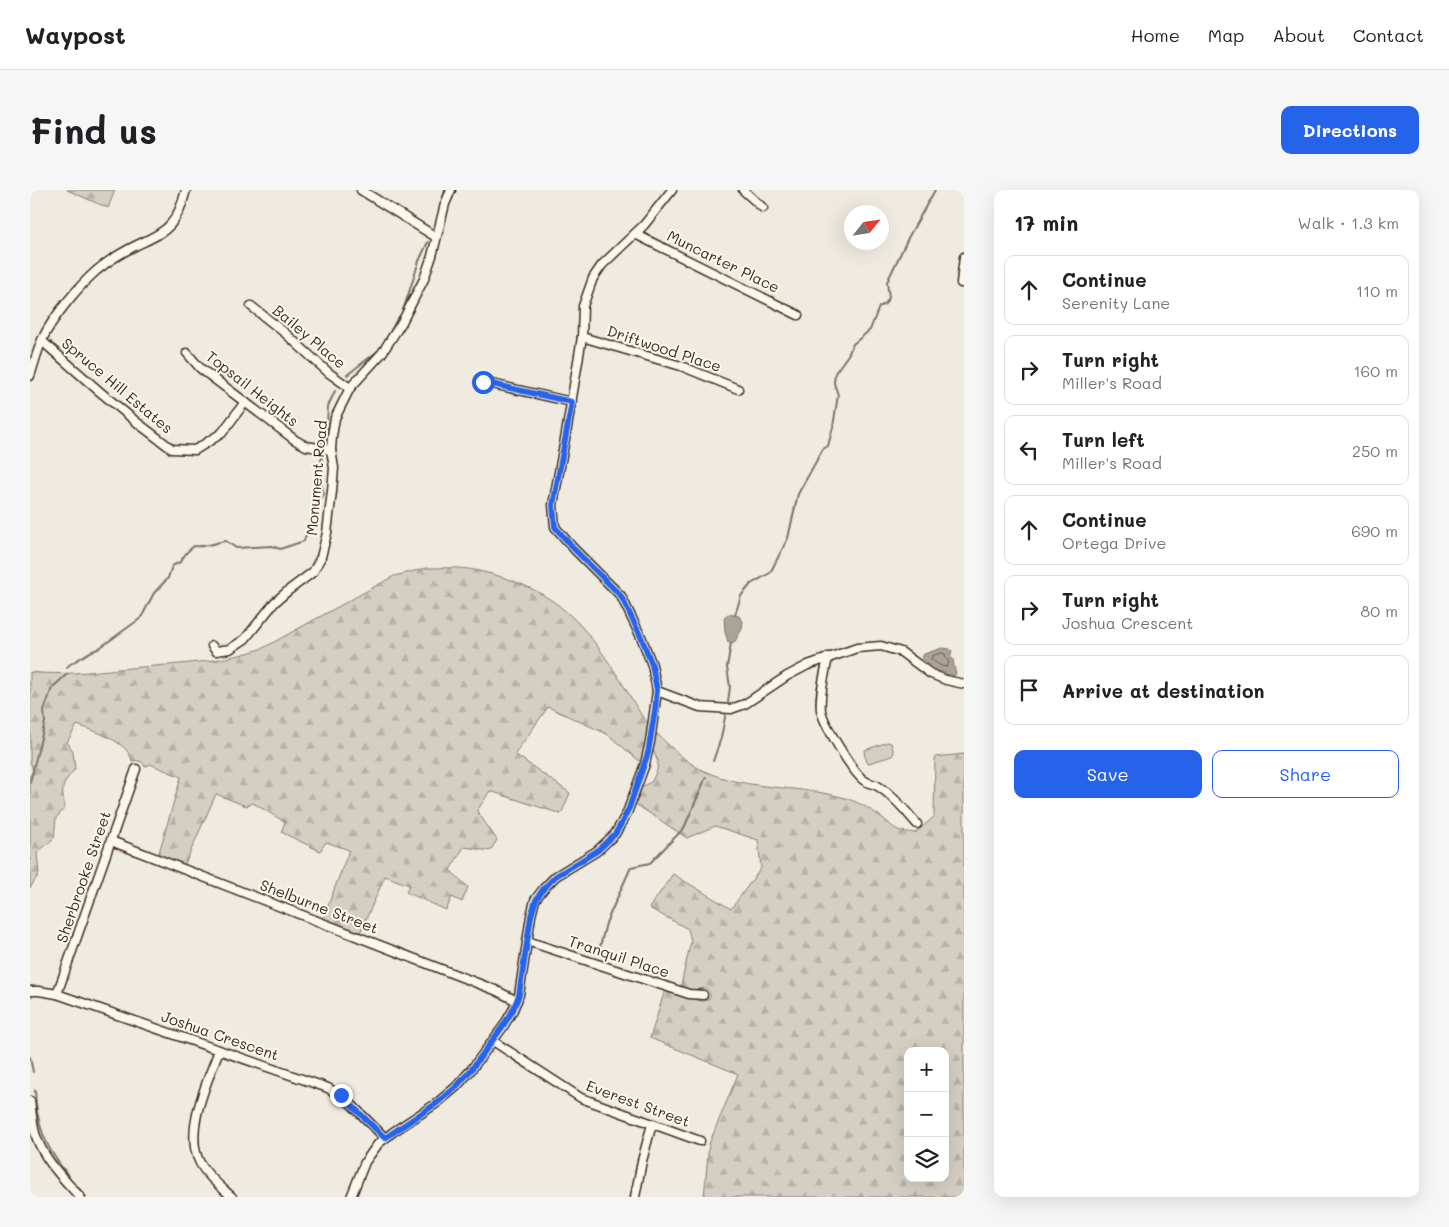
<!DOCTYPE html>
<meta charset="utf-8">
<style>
body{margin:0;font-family:Mali,sans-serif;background:#f6f6f6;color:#202124}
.controls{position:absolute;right:15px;bottom:15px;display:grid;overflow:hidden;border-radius:10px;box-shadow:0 5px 20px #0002}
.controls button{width:45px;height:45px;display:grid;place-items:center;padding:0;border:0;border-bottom:1px solid #e0e0e0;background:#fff;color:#202124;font:25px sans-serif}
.compass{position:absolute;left:814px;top:15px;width:45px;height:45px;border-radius:50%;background:#fff;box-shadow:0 5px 20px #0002;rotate:60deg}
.stop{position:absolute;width:15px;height:15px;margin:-11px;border:4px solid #2563eb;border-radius:50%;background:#fff}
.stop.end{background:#2563eb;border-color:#fff;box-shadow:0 1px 5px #0008}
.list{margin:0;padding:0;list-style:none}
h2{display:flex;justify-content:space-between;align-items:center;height:65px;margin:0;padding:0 20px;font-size:21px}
h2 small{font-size:16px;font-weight:400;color:#757577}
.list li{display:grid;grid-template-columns:32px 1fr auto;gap:15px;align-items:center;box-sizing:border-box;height:70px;margin:0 10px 10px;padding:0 10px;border:1px solid #e0e0e0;border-radius:10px}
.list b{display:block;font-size:19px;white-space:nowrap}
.list p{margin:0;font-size:16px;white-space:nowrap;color:#757577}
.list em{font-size:16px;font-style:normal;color:#757577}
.actions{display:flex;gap:10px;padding:15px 20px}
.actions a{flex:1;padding:11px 0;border:1px solid #2563eb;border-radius:10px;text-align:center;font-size:18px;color:#2563eb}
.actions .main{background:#2563eb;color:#fff}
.icon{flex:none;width:28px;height:28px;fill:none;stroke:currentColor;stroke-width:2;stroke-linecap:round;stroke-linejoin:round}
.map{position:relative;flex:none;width:934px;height:1007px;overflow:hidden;border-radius:10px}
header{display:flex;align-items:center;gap:30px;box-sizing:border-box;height:70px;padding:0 25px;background:#fff;border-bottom:1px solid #e0e0e0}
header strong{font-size:24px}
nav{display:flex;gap:28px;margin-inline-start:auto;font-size:18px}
.intro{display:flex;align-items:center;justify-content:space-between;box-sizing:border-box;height:120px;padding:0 30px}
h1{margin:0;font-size:35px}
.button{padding:12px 22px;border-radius:10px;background:#2563eb;color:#fff;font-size:18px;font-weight:700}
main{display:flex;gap:30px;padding:0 30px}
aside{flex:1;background:#fff;border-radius:10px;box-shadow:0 5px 20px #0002}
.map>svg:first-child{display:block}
</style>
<header>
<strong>Waypost</strong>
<nav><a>Home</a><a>Map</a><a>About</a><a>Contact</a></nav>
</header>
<div class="intro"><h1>Find us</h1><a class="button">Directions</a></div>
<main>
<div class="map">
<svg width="934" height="1007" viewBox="0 0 934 1007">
<defs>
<pattern id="forest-firs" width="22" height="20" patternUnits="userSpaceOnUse" patternTransform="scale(1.25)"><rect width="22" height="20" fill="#d5cec3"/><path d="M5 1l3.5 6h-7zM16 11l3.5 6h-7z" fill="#b8b1a7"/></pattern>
</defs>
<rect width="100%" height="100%" fill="#f0ebe0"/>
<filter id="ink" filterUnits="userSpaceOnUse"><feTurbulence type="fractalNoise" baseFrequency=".02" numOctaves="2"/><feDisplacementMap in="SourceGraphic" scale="10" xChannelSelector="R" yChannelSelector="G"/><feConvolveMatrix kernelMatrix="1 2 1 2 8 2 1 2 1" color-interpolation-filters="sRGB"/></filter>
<g filter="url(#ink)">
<g fill="url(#forest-firs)" stroke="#887c70" fill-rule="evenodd">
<path d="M37 0H85L78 18Z"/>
<path d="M397 378C410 378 425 377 439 379 472 385 507 397 533 419 566 446 590 490 612 526L621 537 613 574 577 544 518 517 485 564 540 603 531 624 460 601 447 621 467 650 460 661 434 657 420 680 438 697 432 712 422 707 416 720 376 702 379 695 355 686 330 743 293 729 319 660 296 652 290 661 251 642 255 632 223 613 216 616 186 604 154 676 128 666 151 587 120 574 115 577C113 571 108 570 102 571 98 551 64 541 47 535L37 552 43 561 45 579C31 596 31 596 35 618L26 628 24 648 7 663 9 684 0 698V585L4 584 0 571V482C33 486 67 481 100 478 144 474 192 473 233 458L364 386Z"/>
<path d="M625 542C640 556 654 571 672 580 718 602 771 594 818 609 831 613 843 621 854 629 858 632 862 637 866 639 871 642 879 642 885 643L904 627 905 567 934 564V1007H674L679 954 708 884 620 848 635 800 672 811C682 810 683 802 674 798L661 802 650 799 661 751 658 739 619 718 643 684 701 719 731 678 728 650 685 636 657 648 604 613 611 598 622 591 627 580 628 572 622 558ZM878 861H915V988H878Z"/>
</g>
<path fill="#d5cec3" stroke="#887c70" d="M858 552 861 553 864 563 862 566 839 573 837 572 834 563 835 560Z"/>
<g fill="#aca397" stroke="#7f7367">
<path d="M698 424 709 426 713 431 712 439 704 453 698 452 695 442 694 427Z"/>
<path d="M912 458 920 459 922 461 920 467 923 469 924 477 926 484 923 486 921 484 917 485 914 482 909 481 891 469 894 464Z"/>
</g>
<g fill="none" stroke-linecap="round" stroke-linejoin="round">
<path stroke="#685a4e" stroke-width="1" d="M912 463 915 464 916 468 919 472 917 477 911 476 901 469 902 466Z"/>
<g stroke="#7f7367" stroke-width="2">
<path d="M412 12 415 0"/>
<path d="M357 148 367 129 372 124 389 71 398 52"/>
<path d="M317 185 349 160"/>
<path d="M296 251 298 216 305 201"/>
<path d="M705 425 711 406 721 394 740 383 758 348 768 304 793 259 798 256 803 237 808 205 804 193 805 183 818 165 823 154 840 140 849 117 855 114 859 108 857 92 879 46 905 0"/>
<path d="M37 478 39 475 60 462 68 459 111 428 124 403 138 388 142 376 150 372 157 362 164 356C175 358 186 352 196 351L206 358 242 356 250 359 274 351 283 322 294 304 286 277 290 274 294 261"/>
<path d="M698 512 700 497 697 477 701 453"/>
<path d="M683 571 691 548 696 522"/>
<path d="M0 592 15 532 14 521 22 498 37 484"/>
<path d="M570 757 576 733 601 677 620 673 654 638 676 587"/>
<path d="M0 867 3 882"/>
<path d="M5 900C6 935 16 959 39 986"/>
<path d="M45 994 56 1007"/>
</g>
<defs>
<g id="minor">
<path d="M331 0 406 47"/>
<path d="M713 0 733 18"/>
<path d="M605 44 768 125"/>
<path d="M931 93 934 67"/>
<path d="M221 116 255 143 299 183 320 198"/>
<path d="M552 147 651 176 708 199"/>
<path d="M12 151 69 201 109 234 142 259 165 260 192 243 215 212"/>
<path d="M157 163 170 178 265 250 276 256 301 260"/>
<path d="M0 186C4 174 7 162 12 150 22 128 48 97 66 81 78 71 91 63 105 56 117 50 131 45 140 35 149 25 153 12 156 0"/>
<path d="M453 192 542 212"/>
<path d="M182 456 186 461 200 459 215 449 245 412 259 400 283 382 291 367 297 343 302 301 304 278 301 260 302 246 305 228 320 198 352 163 372 132 394 89 402 66 415 14 421 0"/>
<path d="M798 467C795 484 789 504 791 520 793 533 824 585 835 591 838 593 842 594 846 595 863 605 875 620 887 634"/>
<path d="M627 501 670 517 701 519 715 514 757 486 778 475 827 458 851 456 871 462 901 484 916 490 934 494"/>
<path d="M81 651 416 781 465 800 487 811"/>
<path d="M497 751 659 804 673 805"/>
<path d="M0 801H9L27 804 298 898 317 910 355 948"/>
<path d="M27 804 106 579"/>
<path d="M463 851 551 908 670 951"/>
<path d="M189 860C178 891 153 941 170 973 177 986 191 997 202 1007"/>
<path d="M0 911C2 923 2 935 6 946 14 970 33 988 50 1007"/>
<path d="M321 1007 335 972 348 954 363 942 407 913 426 897 441 880 473 837 483 820 489 805 501 726 505 710 514 698 526 686 567 661 585 644 597 623 615 574 620 552 627 501 622 475 612 449 591 406 544 359 525 337 523 315 537 238 552 147 553 116 563 88 572 75 614 35 642 0"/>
<path d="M605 1007 612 971 622 934"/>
</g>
</defs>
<use href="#minor" stroke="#3b2a1e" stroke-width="11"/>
<use href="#minor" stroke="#fbf7ec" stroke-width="8"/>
</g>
</g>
<g fill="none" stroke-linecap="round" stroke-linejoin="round" filter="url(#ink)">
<path stroke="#2563eb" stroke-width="6" d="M311 905 355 948 407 913 426 897 441 880 473 836 483 820 489 805 501 726 506 710 514 698 526 686 567 661 585 644 591 634 599 618 618 563 625 520 627 500 622 475 612 449 591 406 544 359 525 337 523 315 542 212 453 192"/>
</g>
<g text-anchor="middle" stroke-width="4" stroke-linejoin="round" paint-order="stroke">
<g font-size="15" fill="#3b2a1e" stroke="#fbf7ec">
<text transform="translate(693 72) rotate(26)" y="5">Muncarter Place</text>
<text transform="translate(279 147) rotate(40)" y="5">Bailey Place</text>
<text transform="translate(634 159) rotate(18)" y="5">Driftwood Place</text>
<text transform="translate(87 196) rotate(40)" y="5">Spruce Hill Estates</text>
<text transform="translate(222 199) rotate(38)" y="5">Topsail Heights</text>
<text transform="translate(287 288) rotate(-85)" y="5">Monument Road</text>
<text transform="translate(54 687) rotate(-71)" y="5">Sherbrooke Street</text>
<text transform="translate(289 717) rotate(21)" y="5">Shelburne Street</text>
<text transform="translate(589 767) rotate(18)" y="5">Tranquil Place</text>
<text transform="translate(190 846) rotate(19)" y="5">Joshua Crescent</text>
<text transform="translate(608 914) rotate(20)" y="5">Everest Street</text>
</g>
</g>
</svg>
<div class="controls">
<button>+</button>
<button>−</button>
<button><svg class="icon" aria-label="layers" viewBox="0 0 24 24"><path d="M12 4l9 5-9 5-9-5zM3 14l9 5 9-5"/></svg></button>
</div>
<svg class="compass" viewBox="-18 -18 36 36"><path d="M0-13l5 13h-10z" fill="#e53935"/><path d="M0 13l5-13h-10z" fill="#757577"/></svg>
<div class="stop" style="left:453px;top:192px"></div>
<div class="stop end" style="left:311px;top:905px"></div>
</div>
<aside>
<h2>17 min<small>Walk · 1.3 km</small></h2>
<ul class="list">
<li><svg class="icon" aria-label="ahead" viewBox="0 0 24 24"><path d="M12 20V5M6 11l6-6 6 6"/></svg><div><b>Continue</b><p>Serenity Lane</p></div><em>110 m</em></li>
<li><svg class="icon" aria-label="right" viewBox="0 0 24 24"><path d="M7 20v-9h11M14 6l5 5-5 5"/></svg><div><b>Turn right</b><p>Miller's Road</p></div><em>160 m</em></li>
<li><svg class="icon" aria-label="left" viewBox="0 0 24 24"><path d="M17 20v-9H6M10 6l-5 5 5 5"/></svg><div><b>Turn left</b><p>Miller's Road</p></div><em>250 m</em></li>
<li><svg class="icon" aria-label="ahead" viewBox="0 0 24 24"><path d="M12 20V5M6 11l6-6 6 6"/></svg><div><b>Continue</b><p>Ortega Drive</p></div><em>690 m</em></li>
<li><svg class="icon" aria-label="right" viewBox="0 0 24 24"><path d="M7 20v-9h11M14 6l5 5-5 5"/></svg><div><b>Turn right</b><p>Joshua Crescent</p></div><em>80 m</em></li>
<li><svg class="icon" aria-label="arrive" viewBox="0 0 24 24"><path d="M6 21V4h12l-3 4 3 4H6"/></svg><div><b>Arrive at destination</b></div></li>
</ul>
<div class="actions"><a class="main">Save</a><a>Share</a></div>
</aside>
</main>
